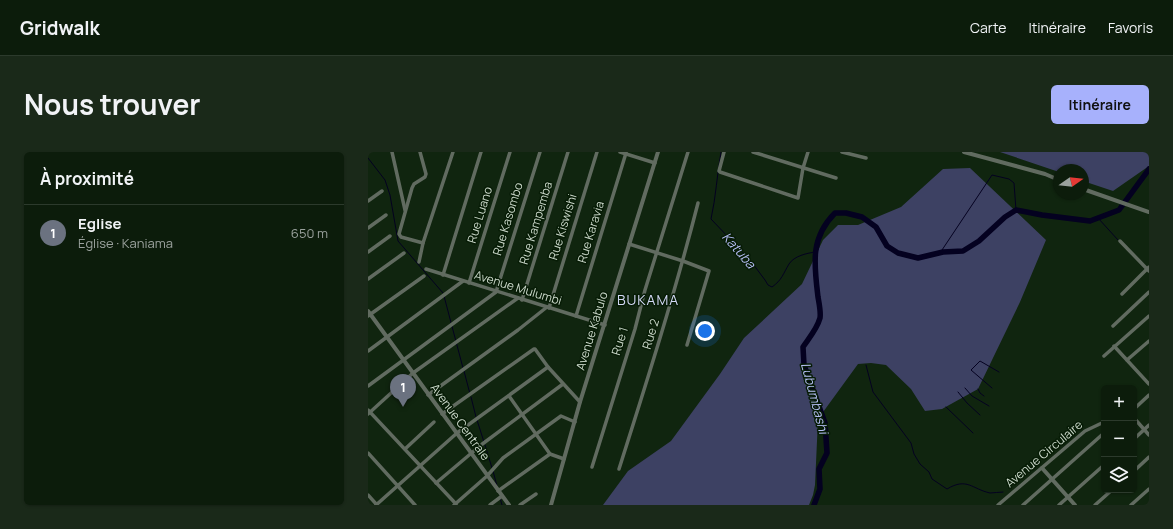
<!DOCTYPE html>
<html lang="fr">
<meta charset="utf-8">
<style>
body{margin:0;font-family:Manrope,sans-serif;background:#1a2919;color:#f1f3f6}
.controls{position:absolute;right:12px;bottom:12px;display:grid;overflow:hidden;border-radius:6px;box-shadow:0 1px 3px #0004}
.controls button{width:36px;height:36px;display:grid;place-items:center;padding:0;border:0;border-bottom:1px solid #2c3a2c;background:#0c1c0b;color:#f1f3f6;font:20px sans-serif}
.compass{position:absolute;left:685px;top:12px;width:36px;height:36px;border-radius:50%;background:#0c1c0b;box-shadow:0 1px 3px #0004;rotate:76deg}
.you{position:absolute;left:337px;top:179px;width:14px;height:14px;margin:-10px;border:3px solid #fff;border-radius:50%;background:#1a73e8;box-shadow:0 0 0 6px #1a73e833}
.badge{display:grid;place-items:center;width:26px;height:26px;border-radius:50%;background:#a7b1fc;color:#fff;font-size:13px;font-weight:700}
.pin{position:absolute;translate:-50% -33px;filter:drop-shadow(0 1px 2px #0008)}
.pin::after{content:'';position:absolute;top:21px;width:14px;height:12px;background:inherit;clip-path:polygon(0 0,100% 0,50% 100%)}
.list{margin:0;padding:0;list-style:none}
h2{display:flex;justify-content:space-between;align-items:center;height:52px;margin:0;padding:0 16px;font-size:17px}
h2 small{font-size:13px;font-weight:400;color:#9aa19d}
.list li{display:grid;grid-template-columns:26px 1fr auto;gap:12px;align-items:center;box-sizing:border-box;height:56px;padding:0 16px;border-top:1px solid #2c3a2c}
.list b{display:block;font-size:15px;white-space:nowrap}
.list p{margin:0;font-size:13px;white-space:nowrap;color:#9aa19d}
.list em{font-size:13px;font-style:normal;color:#9aa19d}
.icon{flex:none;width:22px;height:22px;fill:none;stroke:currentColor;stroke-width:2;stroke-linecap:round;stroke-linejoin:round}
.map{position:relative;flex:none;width:781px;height:353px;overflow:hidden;border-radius:6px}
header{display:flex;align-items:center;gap:24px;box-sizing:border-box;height:56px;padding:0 20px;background:#0c1c0b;border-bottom:1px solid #2c3a2c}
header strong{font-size:19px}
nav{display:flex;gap:22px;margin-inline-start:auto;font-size:14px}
.intro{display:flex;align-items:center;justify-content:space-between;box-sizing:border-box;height:96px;padding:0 24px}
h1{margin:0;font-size:28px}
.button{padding:10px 18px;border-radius:6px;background:#a7b1fc;color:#111;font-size:14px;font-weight:700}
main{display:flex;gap:24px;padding:0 24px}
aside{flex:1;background:#0c1c0b;border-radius:6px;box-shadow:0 1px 3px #0004}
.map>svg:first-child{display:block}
</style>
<header>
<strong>Gridwalk</strong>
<nav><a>Carte</a><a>Itinéraire</a><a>Favoris</a></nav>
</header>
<div class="intro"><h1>Nous trouver</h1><a class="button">Itinéraire</a></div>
<main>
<aside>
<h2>À proximité<small></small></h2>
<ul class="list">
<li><span class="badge" style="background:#6b7280">1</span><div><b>Eglise</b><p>Église · Kaniama</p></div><em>650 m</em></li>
</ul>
</aside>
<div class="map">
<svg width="781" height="353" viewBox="0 0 781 353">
<rect width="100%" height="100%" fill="#10250f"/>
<g fill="#3d4163">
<path d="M632 0H781V14L745 39 715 29V18H691V20Z"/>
<path d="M602 16 678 88 652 150 610 237 574 257 557 259 543 237 518 213 503 211 490 212 450 267 447 333 445 343 441 353H235L260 319 303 289 352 222 376 186 434 132 455 88 470 73H490L533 55 575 17Z"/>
</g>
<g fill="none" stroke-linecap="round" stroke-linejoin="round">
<g stroke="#040120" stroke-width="1">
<path d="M353 0C349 22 348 45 343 67L382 108 397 128 400 133 404 135C414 128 415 122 421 112 426 104 439 101 448 100"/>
<path d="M0 6 17 28 22 43 30 89 75 141"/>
<path d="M730 66 750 88"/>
<path d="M572 101 624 23 641 27 646 31 648 58"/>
<path d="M76 144 95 216"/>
<path d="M498 213 505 240 543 291 546 302 552 312 561 320 564 327 579 337C599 325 604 337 622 341 626 341 631 340 635 340"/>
<path d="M96 219 102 242"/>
<path d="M597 236 604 244 621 254"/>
<path d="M624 236 603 218 612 209 631 220"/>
<path d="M610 237 612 241 616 244"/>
<path d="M590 240 599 251 612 263"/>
<path d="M103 245 108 265"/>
<path d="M578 255 605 281"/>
<path d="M109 268 116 290"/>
<path d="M117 293 124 316"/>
<path d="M125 319 129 334"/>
<path d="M132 346 134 353"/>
</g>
<path stroke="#040120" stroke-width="5.5" d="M446 353 452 337 451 317 459 301 457 271 436 213 435 195C441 186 449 177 452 166 453 160 451 151 450 145 446 112 442 86 467 61H478L494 65 508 75 519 94 530 101 550 106 575 100 595 99 611 89 637 65 648 58 674 63 722 69 751 58 781 17"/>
<g stroke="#616b60" stroke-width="3.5">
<path d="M24 0 37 58"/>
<path d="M52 0 58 22 57 25 46 32 44 36 31 82 33 85 55 91"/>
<path d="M252 0 287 11"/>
<path d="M356 0 351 19 352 20 430 46 435 16 440 0"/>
<path d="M385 0 468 26"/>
<path d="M474 0 498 6"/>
<path d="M0 49 14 39"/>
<path d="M0 76 18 63"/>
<path d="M752 89 781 119"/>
<path d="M261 92 315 109 341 119 319 193"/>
<path d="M0 100 22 84"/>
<path d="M51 110 55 91 85 0"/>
<path d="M58 117 237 173"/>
<path d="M75 123 113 0"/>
<path d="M0 127 36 101"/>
<path d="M101 131 142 0"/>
<path d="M754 142 781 115"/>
<path d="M154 148 200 0"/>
<path d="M181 156 229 0"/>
<path d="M0 164 56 124"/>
<path d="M208 164 258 1"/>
<path d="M745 174 781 140"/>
<path d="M746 194 781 232"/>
<path d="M0 199 95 129"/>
<path d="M736 204 781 164"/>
<path d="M759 208 781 189"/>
<path d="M0 234 128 140 172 0"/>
<path d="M60 243 150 178 179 155"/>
<path d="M141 244 182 302 196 307"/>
<path d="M766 257 781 243"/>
<path d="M0 258 88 352"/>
<path d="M0 262 45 221 150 146"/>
<path d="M74 262 166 197H167L180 215 212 250"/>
<path d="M766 266 781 283"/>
<path d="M766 287 781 273"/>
<path d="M37 297 66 270"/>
<path d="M0 301 47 353"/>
<path d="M224 315 267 177 277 138 320 0"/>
<path d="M251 317C279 229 307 141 330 51"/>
<path d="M766 319 781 305"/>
<path d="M68 331 113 293 195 232"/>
<path d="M130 339 182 302"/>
<path d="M0 343 9 353"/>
<path d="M8 353 89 281 180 215"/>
<path d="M86 353 119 324 135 306 193 264 207 270"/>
<path d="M122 353 134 344"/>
<path d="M152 353 168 342"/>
<path d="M630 353 717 279 736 270"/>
<path d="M655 353 736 281"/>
<path d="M691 353 736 313"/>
<path d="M727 353 744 338"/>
<path d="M763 353 781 337"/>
</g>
<g stroke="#616b60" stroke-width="4">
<path d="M596 0 677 22 691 28"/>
<path d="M715 37 781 60"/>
<path d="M0 159 141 353"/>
<path d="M674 316 707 353"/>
<path d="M183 353 212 250 290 0"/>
</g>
</g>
<g text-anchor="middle" stroke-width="3" stroke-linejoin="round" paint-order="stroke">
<g font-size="12" fill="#ccd9cb" stroke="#071c06">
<text transform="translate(112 63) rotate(-73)" y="4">Rue Luano</text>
<text transform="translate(140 67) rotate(-73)" y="4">Rue Kasombo</text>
<text transform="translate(168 71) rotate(-73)" y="4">Rue Kampemba</text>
<text transform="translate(195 75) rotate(-73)" y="4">Rue Kiswishi</text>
<text transform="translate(223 80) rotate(-73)" y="4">Rue Karavia</text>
<text transform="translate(150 136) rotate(17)" y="4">Avenue Mulumbi</text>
<text transform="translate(224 179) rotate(-73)" y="4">Avenue Kabulo</text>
<text transform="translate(283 182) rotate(-73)" y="4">Rue 2</text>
<text transform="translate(252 189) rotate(-73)" y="4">Rue 1</text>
<text transform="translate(92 270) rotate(54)" y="4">Avenue Centrale</text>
<text transform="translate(676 302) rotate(-40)" y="4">Avenue Circulaire</text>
</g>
<g font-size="13" font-style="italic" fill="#b6bef5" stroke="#071c06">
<text transform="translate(371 98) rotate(49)" y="5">Katuba</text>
<text transform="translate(447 246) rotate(75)" y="5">Lubumbashi</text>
</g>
<g font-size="14" letter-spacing="1" fill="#d3d8f5" stroke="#071c06">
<text x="280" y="153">BUKAMA</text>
</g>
</g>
</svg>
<div class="controls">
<button>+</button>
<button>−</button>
<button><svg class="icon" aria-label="layers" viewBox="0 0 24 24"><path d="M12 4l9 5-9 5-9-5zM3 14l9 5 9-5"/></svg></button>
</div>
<svg class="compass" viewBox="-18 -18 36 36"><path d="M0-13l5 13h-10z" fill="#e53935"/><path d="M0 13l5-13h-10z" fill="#9aa19d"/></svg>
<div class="you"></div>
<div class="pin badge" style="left:35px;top:255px;background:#6b7280">1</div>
</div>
</main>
